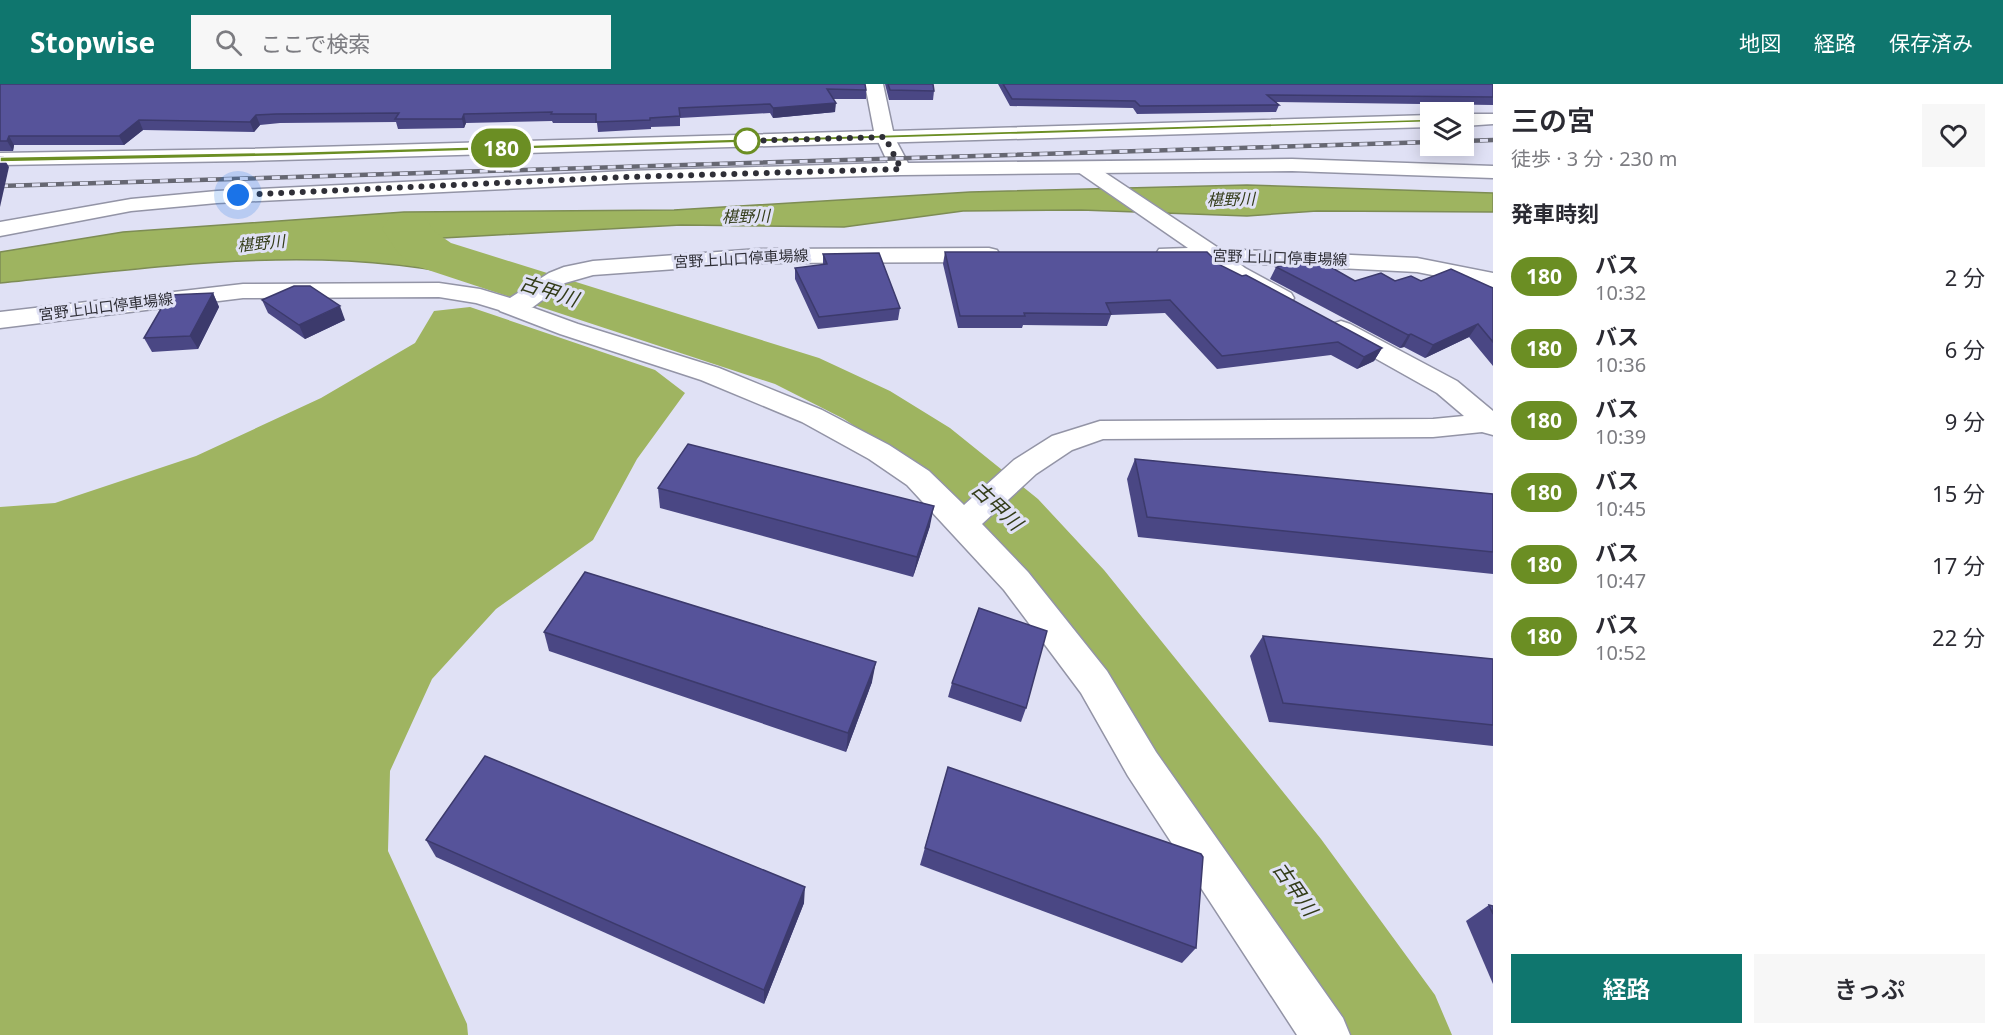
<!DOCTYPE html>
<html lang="ja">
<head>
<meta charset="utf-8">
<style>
  :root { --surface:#fff; --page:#f7f7f7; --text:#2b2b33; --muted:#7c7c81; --accent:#0f766e }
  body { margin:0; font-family:"Noto Sans","Noto Sans JP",sans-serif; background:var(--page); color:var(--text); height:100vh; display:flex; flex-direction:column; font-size:22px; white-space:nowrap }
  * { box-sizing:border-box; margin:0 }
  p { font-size:20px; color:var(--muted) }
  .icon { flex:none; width:33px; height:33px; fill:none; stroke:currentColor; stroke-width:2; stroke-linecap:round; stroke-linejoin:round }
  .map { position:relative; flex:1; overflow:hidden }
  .panel { display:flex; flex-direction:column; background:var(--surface); width:510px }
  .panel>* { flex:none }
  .badge { padding:0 12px; border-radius:20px; font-size:21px; line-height:39px }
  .fabs { position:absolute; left:1420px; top:18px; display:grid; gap:12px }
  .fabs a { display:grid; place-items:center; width:54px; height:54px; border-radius:0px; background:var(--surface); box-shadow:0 3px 15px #0003; font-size:30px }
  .you { position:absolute; width:30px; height:30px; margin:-15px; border:4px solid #fff; border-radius:50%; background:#1a73e8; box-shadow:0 0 0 9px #1a73e833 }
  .map>.badge { position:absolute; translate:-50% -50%; box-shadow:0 0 0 3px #fff }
  h2 { padding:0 18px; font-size:22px; line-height:54px }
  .round { display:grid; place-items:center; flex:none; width:63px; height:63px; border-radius:0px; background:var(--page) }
  .overview { display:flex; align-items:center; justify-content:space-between; height:102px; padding:0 18px }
  h1 { font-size:28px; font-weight:600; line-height:45px }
  .cta { display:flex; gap:12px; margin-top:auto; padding:12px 18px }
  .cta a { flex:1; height:69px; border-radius:0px; background:var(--accent); color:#fff; font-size:24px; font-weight:600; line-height:69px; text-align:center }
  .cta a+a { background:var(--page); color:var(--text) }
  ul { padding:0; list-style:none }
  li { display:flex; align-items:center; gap:18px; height:72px; padding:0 18px }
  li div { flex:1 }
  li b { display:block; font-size:22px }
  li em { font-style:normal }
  li .badge { min-width:66px; font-weight:700; text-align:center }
  header { display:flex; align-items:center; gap:36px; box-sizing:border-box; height:84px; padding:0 30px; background:var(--accent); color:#fff }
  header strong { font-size:28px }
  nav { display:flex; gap:33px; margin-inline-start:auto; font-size:21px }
  .search { width:420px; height:54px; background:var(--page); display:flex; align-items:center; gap:15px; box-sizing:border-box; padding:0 21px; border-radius:0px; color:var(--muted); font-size:22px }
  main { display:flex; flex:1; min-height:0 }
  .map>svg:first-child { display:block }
  .forest { fill:#9fb461 }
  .water { fill:#9eb460; stroke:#7d8c54; stroke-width:1.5 }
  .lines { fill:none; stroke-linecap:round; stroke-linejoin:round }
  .river { fill:#9eb460; fill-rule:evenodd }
  .street-casing { stroke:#9394a6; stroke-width:3 }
  .secondary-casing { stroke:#9394a6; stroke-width:3 }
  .street { fill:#fff; fill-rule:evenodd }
  .secondary { fill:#fff; fill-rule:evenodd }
  .rail-casing { stroke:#666772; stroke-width:4.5 }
  .rail { stroke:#e0e1f5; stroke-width:3; stroke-dasharray:8; stroke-linecap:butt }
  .wall { fill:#4a4784 }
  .shaded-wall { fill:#3c3a6c }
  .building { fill:#56539a; stroke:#3c3a6c; stroke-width:1.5 }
  .line { fill:#6b8e23; stroke:#fff; stroke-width:1.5 }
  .walk { stroke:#2f2f37; stroke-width:6; stroke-dasharray:0 10.8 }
  .stop-dot { fill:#fff; stroke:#6b8e23; stroke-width:3 }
  .labels { text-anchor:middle; stroke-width:6; stroke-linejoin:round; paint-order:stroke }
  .far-street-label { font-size:15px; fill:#2f2f37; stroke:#e0e1f5 }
  .far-water-label { font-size:16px; font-style:italic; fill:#333c19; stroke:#e0e1f5 }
  .water-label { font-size:20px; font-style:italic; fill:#333c19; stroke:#e0e1f5 }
</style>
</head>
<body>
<header>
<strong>Stopwise</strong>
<div class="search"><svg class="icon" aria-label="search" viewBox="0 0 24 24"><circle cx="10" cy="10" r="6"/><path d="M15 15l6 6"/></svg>ここで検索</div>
<nav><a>地図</a><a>経路</a><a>保存済み</a></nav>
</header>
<main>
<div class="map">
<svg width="1493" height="951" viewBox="0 0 1493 951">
  <rect width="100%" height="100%" fill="#e0e1f5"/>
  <path class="forest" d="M 470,223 L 655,286 L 685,309 L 637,375 L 593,456 L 496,525 L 432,595 L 390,687 L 388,767 L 467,940 L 468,951 L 0,951 L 0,423 L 55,419 L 196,372 L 321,314 L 415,259 L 434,227 Z"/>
  <path class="water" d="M 1247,101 L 1493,109 L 1493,128 L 1317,127 L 1247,132 L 1081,126 L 963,127 L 844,143 L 681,141 L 443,154 L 437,166 L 478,180 L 487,197 C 327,157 162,183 0,199 L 0,168 L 123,148 L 404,128 L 674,126 L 970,108 Z"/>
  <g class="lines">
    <path class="river" d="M 407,130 L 425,134 L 435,148 L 451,159 L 819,274 L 890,307 L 950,344 L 1038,415 L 1104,486 L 1321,755 L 1435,911 L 1452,951 L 1330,951 L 1249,823 L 1048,528 L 986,451 L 902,374 L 844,335 L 775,300 L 413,181 L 399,170 L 382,145 L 389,134 Z"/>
    <g class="street-casing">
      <g id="street">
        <path d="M 885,47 L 892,49 L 908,79 L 1292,75 L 1493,82 L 1493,94 L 1292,87 L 901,91 L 628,99 L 217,119 L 131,127 L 0,152 L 0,138 L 131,115 L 217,107 L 628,87 L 888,79 L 876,53 L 878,49 Z"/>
        <path d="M 1216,166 L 1224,168 L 1245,184 L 1291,209 L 1294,214 L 1291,219 C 1289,220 1283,221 1281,221 C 1267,221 1213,185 1205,173 L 1208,168 Z"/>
        <path d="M 509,215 L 578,240 L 719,284 L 822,326 L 889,361 L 929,387 L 964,421 L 1014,376 L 1052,352 L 1100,337 L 1433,335 L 1464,332 L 1437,309 L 1332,250 L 1328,245 L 1332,240 L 1341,237 L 1350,240 L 1457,297 L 1493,327 L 1493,351 L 1482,348 L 1433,353 L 1103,355 L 1072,366 L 1036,390 L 982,440 L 1028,488 L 1107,587 L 1156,668 L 1343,934 L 1350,951 L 1297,951 L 1128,692 L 1081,609 L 1004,506 L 907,401 L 869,375 L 802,338 L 701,296 L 560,250 L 500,227 L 497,222 L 500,217 Z"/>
      </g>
    </g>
    <g class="secondary-casing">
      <g id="secondary">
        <path d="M 865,0 L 883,0 L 893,47 L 1431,31 L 1431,43 L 245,77 L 0,81 L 0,69 L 245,65 L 874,47 Z"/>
        <path d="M 1464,30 L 1493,30 L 1493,40 L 1464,42 Z"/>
        <path d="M 1085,78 L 1092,80 L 1220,165 L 1417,174 L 1493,189 L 1493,203 L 1417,188 L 1159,175 L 1156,170 L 1159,165 L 1188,164 L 1078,88 L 1075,84 L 1078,80 Z"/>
        <path d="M 989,164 L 997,166 L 1000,171 L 997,176 L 989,178 L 759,179 L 593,191 L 565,199 L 533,223 L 509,229 L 476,219 L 439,213 L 243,214 L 0,244 L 0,228 L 243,200 L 439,199 L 480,205 L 510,214 L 549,189 L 564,183 L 593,177 L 759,165 Z"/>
      </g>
    </g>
    <use href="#street" class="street"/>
    <use href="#secondary" class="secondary"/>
    <g class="rail-casing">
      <g id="rail">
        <path d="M 1464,57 L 1493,56"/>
        <path d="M 0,102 L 1431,58"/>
      </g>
    </g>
    <use href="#rail" class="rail"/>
  </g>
  <g class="wall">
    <path d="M 0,0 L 866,6 L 866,15 L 833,15 L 835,28 L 773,34 L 770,29 L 680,34 L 680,42 L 651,43 L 651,45 L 598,48 L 597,39 L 553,39 L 552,37 L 466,39 L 464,44 L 398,45 L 396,38 L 280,39 L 260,41 L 254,48 L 143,46 L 124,61 L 14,61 L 13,67 L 0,67 Z"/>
    <path d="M 885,0 L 933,0 L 934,7 L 933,16 L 889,16 Z"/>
    <path d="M 998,0 L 1493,0 L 1493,21 L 1276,18 L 1279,21 L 1276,28 L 1137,30 L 1133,24 L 1010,22 Z"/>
    <path d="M 945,168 L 1220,181 L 1382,264 L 1374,277 L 1357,285 L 1331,271 L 1217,285 L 1165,229 L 1111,231 L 1107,242 L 1023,241 L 1022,244 L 958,244 L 943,180 Z"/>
    <path d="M 823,170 L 900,224 L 898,236 L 818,245 L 795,195 L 795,184 L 823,181 Z"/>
    <path d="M 1276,183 L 1355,197 L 1421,197 L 1493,204 L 1493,282 L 1469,253 L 1425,274 L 1404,263 L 1400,264 L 1270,195 Z"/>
    <path d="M 213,209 L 219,223 L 198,265 L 152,268 L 144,254 Z"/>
    <path d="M 262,216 L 345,236 L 305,255 L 268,229 Z"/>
    <path d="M 1135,375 L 1493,410 L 1493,490 L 1138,453 L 1127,395 Z"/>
    <path d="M 658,404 L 930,442 L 913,493 L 660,424 Z"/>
    <path d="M 544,548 L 872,598 L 846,668 L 549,567 Z"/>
    <path d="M 1263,552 L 1493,575 L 1493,662 L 1269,638 L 1250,572 Z"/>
    <path d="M 952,599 L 1026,624 L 1021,638 L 948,613 Z"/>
    <path d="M 948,683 L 1196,864 L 1182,879 L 920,781 Z"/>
    <path d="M 426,756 L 804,819 L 764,920 L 436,773 Z"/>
    <path d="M 1489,821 L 1493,822 L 1493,900 L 1466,837 Z"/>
  </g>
  <g class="shaded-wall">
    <path d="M 836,19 L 835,28 L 773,34 L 773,24 Z"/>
    <path d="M 464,30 L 466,39 L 464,44 L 462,35 Z"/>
    <path d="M 256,31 L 260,41 L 254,48 L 250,38 Z"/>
    <path d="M 139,36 L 143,46 L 124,61 L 119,52 Z"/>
    <path d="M 9,52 L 14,61 L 13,67 L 7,57 Z"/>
    <path d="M 3,73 L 9,83 L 0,123 L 0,87 Z"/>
    <path d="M 213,209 L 219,223 L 198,265 L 190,252 Z"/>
    <path d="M 340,222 L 345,236 L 305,255 L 299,241 Z"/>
    <path d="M 1478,240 L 1469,253 L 1425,274 L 1433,261 Z"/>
    <path d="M 1411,250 L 1404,263 L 1400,264 L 1408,251 Z"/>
    <path d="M 1382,264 L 1374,277 L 1357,285 L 1364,273 Z"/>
    <path d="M 934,422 L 930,442 L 913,493 L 917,473 Z"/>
    <path d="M 876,578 L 872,598 L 846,668 L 848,649 Z"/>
    <path d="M 805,803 L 804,819 L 764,920 L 764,906 Z"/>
  </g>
  <g class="building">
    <path d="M 0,0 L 865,0 L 866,6 L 827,5 L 836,19 L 773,24 L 770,20 L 679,24 L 680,32 L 650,34 L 650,36 L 596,38 L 596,30 L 551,30 L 552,28 L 464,30 L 462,35 L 395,35 L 399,29 L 276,30 L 256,31 L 250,38 L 139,36 L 119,52 L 9,52 L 7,57 L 0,57 Z"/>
    <path d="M 888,0 L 933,0 L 934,7 L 890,6 Z"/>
    <path d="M 1003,0 L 1493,0 L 1493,13 L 1267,11 L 1279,21 L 1140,22 L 1135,17 L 1012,15 Z"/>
    <path d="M 0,73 L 3,73 L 0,87 Z"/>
    <path d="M 945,168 L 1207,168 L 1220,181 L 1242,192 L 1246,191 L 1382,264 L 1364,273 L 1338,258 L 1222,272 L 1170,216 L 1106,219 L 1111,230 L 1024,229 L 1025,232 L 960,232 Z"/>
    <path d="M 879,169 L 900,224 L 819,233 L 795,184 L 827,180 L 823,170 Z"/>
    <path d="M 1313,173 L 1355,197 L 1381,189 L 1395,197 L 1411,192 L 1421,197 L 1451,185 L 1493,204 L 1493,258 L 1478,240 L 1433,261 L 1411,250 L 1408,251 L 1276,183 Z"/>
    <path d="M 294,202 L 310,202 L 340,222 L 299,241 L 262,216 Z"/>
    <path d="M 213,209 L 190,252 L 144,254 L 169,211 Z"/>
    <path d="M 688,360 L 934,422 L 917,473 L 658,404 Z"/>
    <path d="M 1135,375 L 1493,410 L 1493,468 L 1147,433 Z"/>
    <path d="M 585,488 L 876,578 L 848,649 L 544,548 Z"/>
    <path d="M 979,524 L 1047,547 L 1026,624 L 952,599 Z"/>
    <path d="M 1263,552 L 1493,575 L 1493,641 L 1283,619 Z"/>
    <path d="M 485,672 L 805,803 L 764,906 L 426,756 Z"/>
    <path d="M 948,683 L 1201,770 L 1203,773 L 1196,864 L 925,764 Z"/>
    <path d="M 1489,821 L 1493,822 L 1493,830 Z"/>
  </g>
  <path class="line" d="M 1431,35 L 1433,38 L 292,72 L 0,78 L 0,73 L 292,68 Z"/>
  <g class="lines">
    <path class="walk" d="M 238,111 L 628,93 L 901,85 L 885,53 L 742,57 L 747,57"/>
  </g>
  <circle class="stop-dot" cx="747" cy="57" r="12"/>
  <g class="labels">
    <g class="far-street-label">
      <text transform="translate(1280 174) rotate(2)" y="5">宮野上山口停車場線</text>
      <text transform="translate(741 175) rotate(-3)" y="5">宮野上山口停車場線</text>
      <text transform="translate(106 223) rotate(-7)" y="5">宮野上山口停車場線</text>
    </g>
    <g class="far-water-label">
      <text transform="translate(1231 115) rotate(-1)" y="6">椹野川</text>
      <text transform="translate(746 132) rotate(-1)" y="6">椹野川</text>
      <text transform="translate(261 159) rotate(-6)" y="6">椹野川</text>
    </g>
    <g class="water-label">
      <text transform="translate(549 207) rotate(18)" y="7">古甲川</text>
      <text transform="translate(997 422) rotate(43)" y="7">古甲川</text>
      <text transform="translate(1295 805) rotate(55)" y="7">古甲川</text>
    </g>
  </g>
</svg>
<div class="fabs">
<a><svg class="icon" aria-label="layers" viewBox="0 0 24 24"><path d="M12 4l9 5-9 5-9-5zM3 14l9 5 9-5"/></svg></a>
</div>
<div class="you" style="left:238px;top:111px"></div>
<b class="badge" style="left:501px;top:64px;background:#6b8e23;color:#fff">180</b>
</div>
<section class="panel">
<div class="overview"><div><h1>三の宮</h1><p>徒歩 · 3 分 · 230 m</p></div><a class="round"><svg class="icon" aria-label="heart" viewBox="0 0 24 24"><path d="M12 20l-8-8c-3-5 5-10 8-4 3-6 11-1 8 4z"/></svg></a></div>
<h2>発車時刻</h2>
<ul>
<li><span class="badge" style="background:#6b8e23;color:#fff">180</span><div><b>バス</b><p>10:32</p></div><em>2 分</em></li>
<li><span class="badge" style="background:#6b8e23;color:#fff">180</span><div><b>バス</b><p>10:36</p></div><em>6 分</em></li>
<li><span class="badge" style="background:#6b8e23;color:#fff">180</span><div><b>バス</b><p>10:39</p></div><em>9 分</em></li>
<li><span class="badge" style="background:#6b8e23;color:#fff">180</span><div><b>バス</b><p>10:45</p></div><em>15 分</em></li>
<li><span class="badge" style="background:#6b8e23;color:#fff">180</span><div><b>バス</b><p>10:47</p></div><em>17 分</em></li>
<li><span class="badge" style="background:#6b8e23;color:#fff">180</span><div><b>バス</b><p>10:52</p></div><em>22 分</em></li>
</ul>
<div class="cta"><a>経路</a><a>きっぷ</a></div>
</section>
</main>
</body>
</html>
